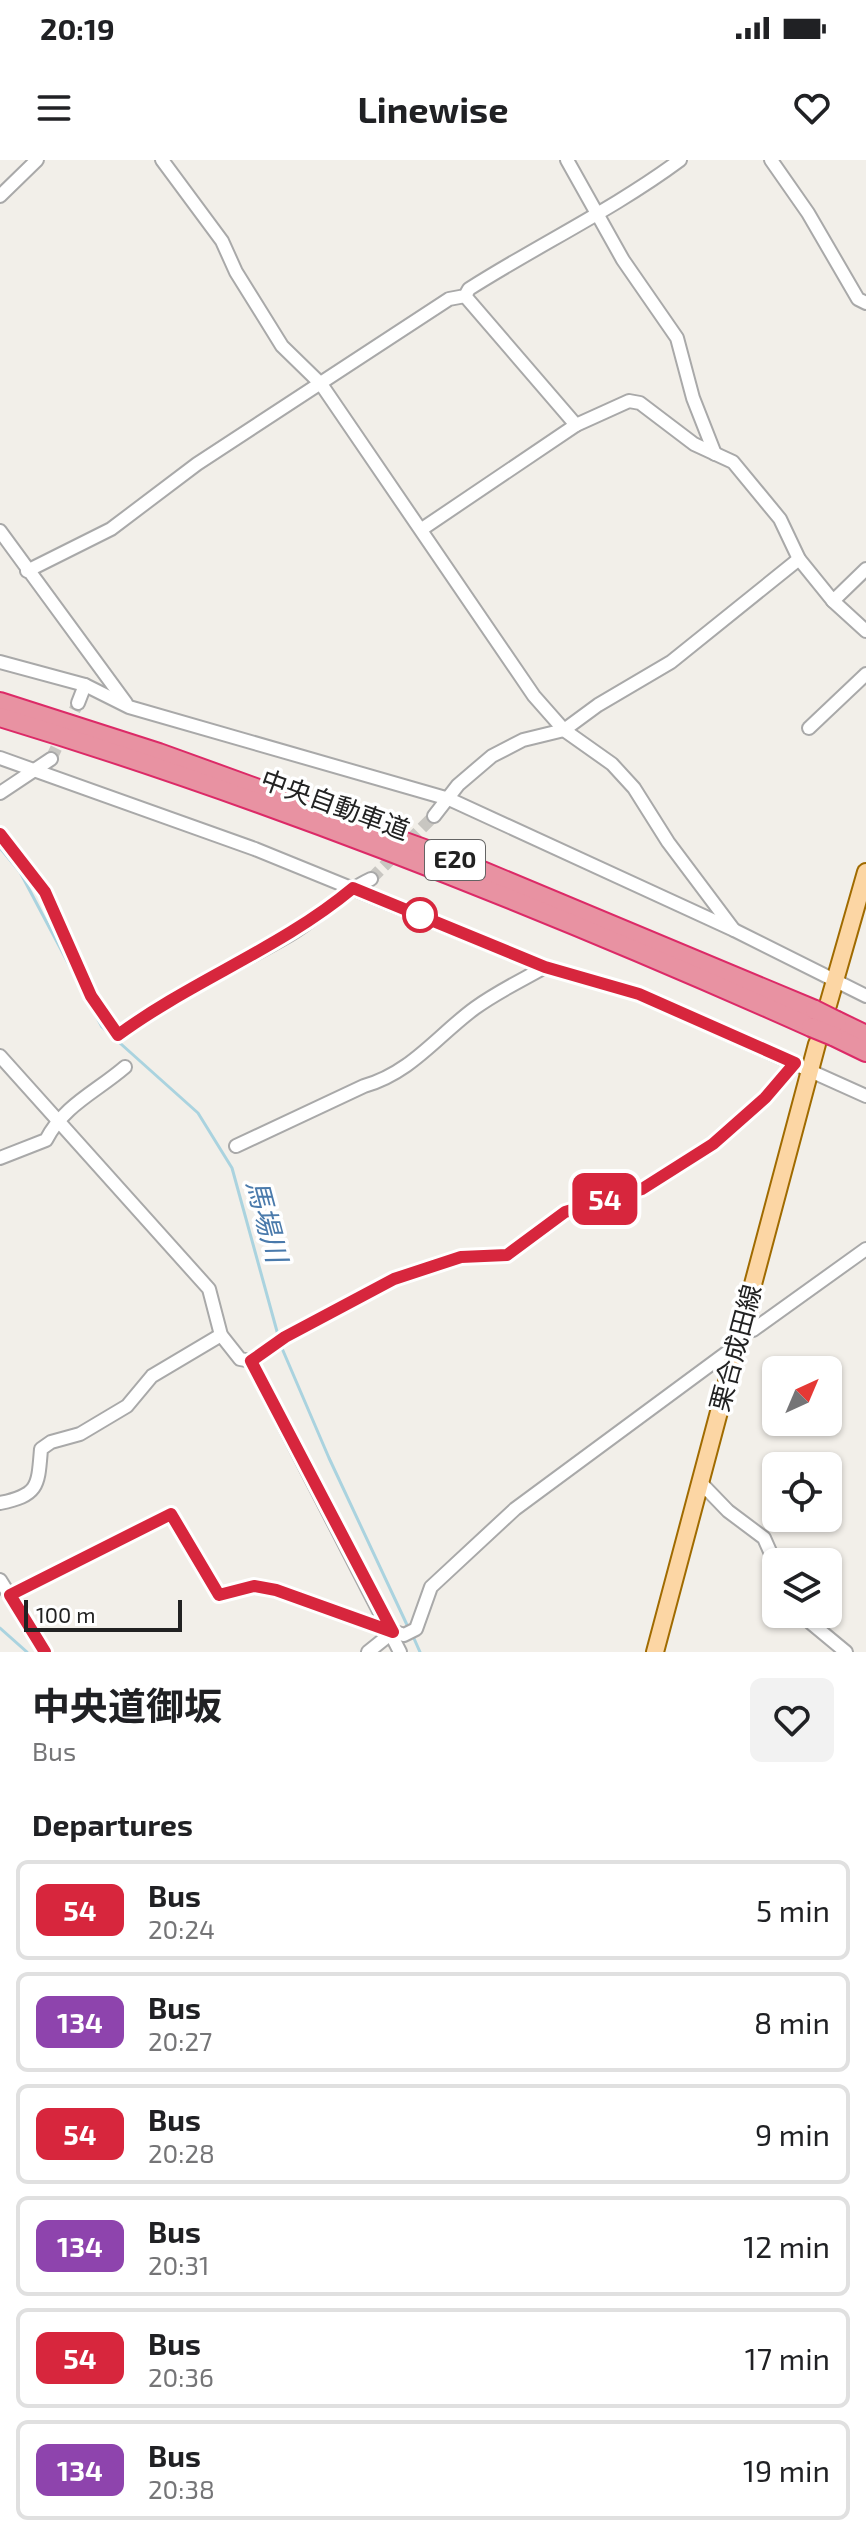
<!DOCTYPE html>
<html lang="en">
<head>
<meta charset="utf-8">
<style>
  :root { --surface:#fff; --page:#f2f2f2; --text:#202124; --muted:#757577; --line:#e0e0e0 }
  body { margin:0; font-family:"Exo 2","Noto Sans JP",sans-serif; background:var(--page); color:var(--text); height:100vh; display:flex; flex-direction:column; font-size:30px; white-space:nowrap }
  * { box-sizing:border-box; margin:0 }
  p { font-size:26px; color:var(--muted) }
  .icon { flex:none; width:44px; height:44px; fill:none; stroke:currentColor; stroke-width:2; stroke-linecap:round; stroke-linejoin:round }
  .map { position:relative; height:1492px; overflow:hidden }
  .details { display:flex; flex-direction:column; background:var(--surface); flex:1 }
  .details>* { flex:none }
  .badge { padding:0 16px; border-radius:12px; font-size:28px; line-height:52px }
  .needle { width:52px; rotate:44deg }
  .tools { position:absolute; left:762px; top:1196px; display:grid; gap:16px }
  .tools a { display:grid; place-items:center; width:80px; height:80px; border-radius:12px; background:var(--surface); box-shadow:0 2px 6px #0004; font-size:40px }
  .scale { position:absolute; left:24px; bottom:20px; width:158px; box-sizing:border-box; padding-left:8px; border:4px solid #222; border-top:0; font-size:22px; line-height:28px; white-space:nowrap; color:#222; -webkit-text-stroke:6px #fff; paint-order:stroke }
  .map>.badge { position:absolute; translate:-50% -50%; box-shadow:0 0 0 4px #fff }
  h2 { padding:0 32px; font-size:30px; line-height:72px }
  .round { display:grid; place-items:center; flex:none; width:84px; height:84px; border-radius:12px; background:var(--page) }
  .head { display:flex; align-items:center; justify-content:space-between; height:136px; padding:0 32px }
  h1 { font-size:38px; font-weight:700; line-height:60px }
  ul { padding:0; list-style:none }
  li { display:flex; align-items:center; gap:24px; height:100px; margin:0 16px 12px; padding:0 16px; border:4px solid var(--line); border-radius:12px }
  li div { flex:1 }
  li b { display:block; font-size:30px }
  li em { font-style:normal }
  li .badge { min-width:88px; font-weight:700; text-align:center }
  .status { display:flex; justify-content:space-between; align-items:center; height:56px; padding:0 40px; background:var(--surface); direction:ltr }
  .status svg { height:22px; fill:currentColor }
  header { display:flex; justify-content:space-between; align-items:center; height:104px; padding:0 32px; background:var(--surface); font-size:36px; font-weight:700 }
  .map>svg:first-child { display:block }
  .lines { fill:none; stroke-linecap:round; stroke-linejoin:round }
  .stream { stroke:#aad3df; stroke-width:3 }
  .minor-tunnel { stroke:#c8c6c1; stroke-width:12; stroke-dasharray:12 6; stroke-linecap:butt }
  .minor-casing { stroke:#a9a9a9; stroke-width:16 }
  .major-casing { stroke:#a06b00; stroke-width:20 }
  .highway-casing { stroke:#dc2a67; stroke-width:22 }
  .minor { stroke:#fff; stroke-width:12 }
  .major { stroke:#fcd6a4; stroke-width:16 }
  .highway { stroke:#e892a2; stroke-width:18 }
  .highway-bridge-casing { stroke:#dc2a67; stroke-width:22; stroke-linecap:butt }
  .highway-bridge { stroke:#e892a2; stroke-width:18 }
  .line-casing { stroke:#fff; stroke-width:18 }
  .line { stroke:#d7263d; stroke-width:12 }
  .stop-dot { fill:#fff; stroke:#d7263d; stroke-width:4 }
  .labels { text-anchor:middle; stroke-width:7; stroke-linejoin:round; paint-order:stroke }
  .shield { fill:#fff; stroke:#646464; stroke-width:2 }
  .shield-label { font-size:24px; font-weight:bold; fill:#222 }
  .street-label { font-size:26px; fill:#222; stroke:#fff }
  .water-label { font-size:28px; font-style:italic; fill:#4a7aab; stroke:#fff }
</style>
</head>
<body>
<div class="status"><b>20:19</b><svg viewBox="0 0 49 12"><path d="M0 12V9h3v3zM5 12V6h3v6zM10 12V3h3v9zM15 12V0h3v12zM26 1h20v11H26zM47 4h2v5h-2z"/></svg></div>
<header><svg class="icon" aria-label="menu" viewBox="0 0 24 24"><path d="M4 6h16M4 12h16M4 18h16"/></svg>Linewise<svg class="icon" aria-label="heart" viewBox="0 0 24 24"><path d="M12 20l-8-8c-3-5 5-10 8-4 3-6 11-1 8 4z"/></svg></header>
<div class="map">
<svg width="866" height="1492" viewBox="0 0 866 1492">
  <rect width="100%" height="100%" fill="#f2efe9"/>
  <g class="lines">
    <g class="stream">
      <path d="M 0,688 L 20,712 L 102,867 L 198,953 L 232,1008 L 278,1175"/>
      <path d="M 281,1186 L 329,1298 L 408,1467"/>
      <path d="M 0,1468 L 27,1492"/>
      <path d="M 412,1474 L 420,1492"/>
    </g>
    <g class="minor-tunnel">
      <path d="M 51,599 L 78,543"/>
      <path d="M 371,719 L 434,656"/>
    </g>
    <g class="minor-casing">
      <g id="minor">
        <path d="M 162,0 L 222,81 L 236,112 L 282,186 L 321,224 L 534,536 L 564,570 L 612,604 L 634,628 L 668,682 L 734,770"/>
        <path d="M 567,0 L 623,100 L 677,178 L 693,238 L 715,294"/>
        <path d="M 771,0 L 808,53 L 858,139 L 866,143"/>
        <path d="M 0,36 L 37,0"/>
        <path d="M 465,136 L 576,265 L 629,241 L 640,243 L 694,284 L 733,302 L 780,359 L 799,399 L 833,441 L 866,409"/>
        <path d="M 422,369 L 576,265"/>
        <path d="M 0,371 L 126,543"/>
        <path d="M 27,411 L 111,369 L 197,304 L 449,139 L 465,136 L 469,129 C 538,85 614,49 680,0"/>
        <path d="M 833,441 L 866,471"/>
        <path d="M 0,502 L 85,525 L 129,547 L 449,639 L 734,770 L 866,836"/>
        <path d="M 78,543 L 85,525"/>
        <path d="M 809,568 L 866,514"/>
        <path d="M 0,598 L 255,689 L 545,807 L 639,834 L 866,936"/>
        <path d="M 0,633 L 51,599"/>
        <path d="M 434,656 L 458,625 L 492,596 L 523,580 L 564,570 L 598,545 L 671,502 L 799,399"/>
        <path d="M 0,674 L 45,732 L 91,836 L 118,875 C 172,836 232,808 289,775 C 318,758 341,733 371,719"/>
        <path d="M 0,896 L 209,1129 L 221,1175 L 240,1199 L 251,1201 L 285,1177 L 394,1119 L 461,1097 L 507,1095 L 565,1052 L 642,1029 L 713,984 L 765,938 L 795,903"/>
        <path d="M 236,986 L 364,926 C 411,913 438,875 475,848 C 497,832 522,820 545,807"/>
        <path d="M 0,998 L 46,980 C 64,945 96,932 125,907"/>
        <path d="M 740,1173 L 753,1170 L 866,1089"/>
        <path d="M 251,1201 L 400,1492"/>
        <path d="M 700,1322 L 728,1351 L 764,1378 L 776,1405"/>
        <path d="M 0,1343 C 39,1335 38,1326 41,1289 L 51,1282 L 80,1274 L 127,1246 L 152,1216 L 221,1175"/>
        <path d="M 0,1420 L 45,1492"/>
        <path d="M 10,1435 L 171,1354 L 219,1435 L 254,1426 L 276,1430 L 404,1475 L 416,1469 L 431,1427 L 515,1349 L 737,1185"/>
        <path d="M 806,1454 L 811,1463 L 846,1492"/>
        <path d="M 368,1492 L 393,1472"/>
      </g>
    </g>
    <g class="major-casing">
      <g id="major">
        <path d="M 828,845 L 866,712"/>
        <path d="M 655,1492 L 817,884"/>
      </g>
    </g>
    <g class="highway-casing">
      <g id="highway">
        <path d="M 0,542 L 159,593 L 463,703 L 815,850"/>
        <path d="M 0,557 C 277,641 547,749 811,867"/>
        <path d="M 837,861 L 866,875"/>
        <path d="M 833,876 L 866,892"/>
      </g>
    </g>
    <use href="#minor" class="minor"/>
    <use href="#major" class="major"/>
    <use href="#highway" class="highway"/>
    <g class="highway-bridge-casing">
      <g id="highway-bridge">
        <path d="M 815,850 L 837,861"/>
        <path d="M 811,867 L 833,876"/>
      </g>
    </g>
    <use href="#highway-bridge" class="highway-bridge"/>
  </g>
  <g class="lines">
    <g class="line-casing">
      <path id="line" d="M 0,674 L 45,732 L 91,836 L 118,875 C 193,820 281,788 353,728 L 545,807 L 639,834 L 795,903 L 765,938 L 713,984 L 642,1029 L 565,1052 L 507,1095 L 461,1097 L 394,1119 L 285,1177 L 251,1201 L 393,1472 L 276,1430 L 254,1426 L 219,1435 L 171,1354 L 10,1435 L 45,1492"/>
    </g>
    <use href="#line" class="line"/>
  </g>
  <circle class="stop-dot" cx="420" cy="755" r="16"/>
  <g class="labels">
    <rect class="shield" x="425" y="680" width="60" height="40" rx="6"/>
    <g class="shield-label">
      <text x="455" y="708">E20</text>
    </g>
    <g class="street-label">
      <text transform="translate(335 645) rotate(20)" y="9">中央自動車道</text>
      <text transform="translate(736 1188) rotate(-75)" y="9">栗合成田線</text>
    </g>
    <g class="water-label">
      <text transform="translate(267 1061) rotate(75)" y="10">馬場川</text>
    </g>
  </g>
</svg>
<div class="tools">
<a><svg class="needle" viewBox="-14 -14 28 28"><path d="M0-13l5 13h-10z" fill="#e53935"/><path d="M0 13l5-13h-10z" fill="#757577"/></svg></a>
<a><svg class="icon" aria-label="locate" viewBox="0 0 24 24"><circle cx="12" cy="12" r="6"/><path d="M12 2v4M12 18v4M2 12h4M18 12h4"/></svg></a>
<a><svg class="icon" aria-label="layers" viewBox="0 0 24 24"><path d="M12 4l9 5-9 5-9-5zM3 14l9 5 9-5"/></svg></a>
</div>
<div class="scale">100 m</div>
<b class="badge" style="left:605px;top:1039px;background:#d7263d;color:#fff">54</b>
</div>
<section class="details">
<div class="head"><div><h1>中央道御坂</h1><p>Bus</p></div><a class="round"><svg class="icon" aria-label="heart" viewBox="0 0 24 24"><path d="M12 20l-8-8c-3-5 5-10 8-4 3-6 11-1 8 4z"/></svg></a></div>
<h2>Departures</h2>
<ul>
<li><span class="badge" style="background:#d7263d;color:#fff">54</span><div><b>Bus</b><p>20:24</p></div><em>5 min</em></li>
<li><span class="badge" style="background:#8e44ad;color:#fff">134</span><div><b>Bus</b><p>20:27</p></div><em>8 min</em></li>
<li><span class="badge" style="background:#d7263d;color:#fff">54</span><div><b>Bus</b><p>20:28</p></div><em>9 min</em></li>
<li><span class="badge" style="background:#8e44ad;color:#fff">134</span><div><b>Bus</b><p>20:31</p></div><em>12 min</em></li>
<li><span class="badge" style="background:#d7263d;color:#fff">54</span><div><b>Bus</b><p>20:36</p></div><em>17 min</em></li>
<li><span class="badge" style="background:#8e44ad;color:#fff">134</span><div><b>Bus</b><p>20:38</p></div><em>19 min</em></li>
</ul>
</section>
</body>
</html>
